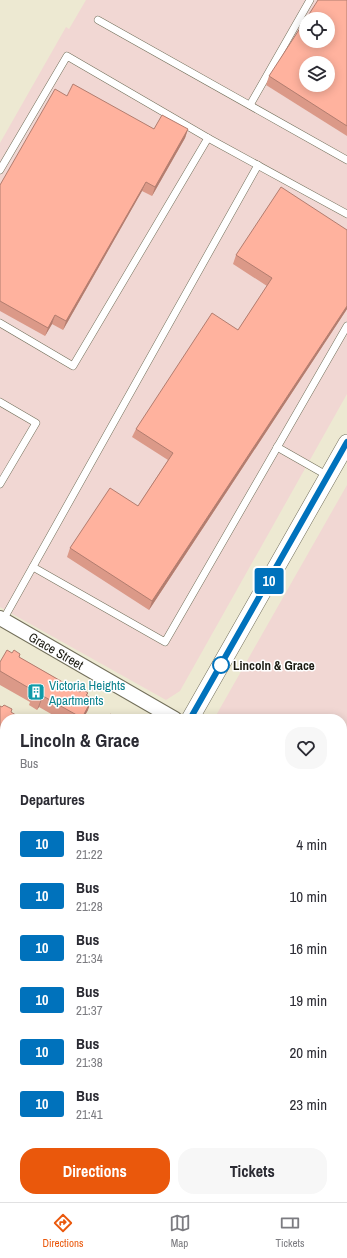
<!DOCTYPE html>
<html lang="en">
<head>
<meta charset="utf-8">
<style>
  :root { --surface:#fff; --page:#f7f7f7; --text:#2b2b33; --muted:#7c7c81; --line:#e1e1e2; --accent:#ea580c }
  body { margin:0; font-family:"Archivo Narrow",sans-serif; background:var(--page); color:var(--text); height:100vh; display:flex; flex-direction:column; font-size:15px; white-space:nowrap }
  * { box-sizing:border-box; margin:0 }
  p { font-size:13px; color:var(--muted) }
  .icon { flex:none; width:22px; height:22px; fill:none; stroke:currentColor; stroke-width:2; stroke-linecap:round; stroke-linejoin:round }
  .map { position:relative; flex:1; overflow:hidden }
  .side { position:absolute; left:0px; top:714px; width:347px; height:488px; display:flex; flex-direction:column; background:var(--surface); border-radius:16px 16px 0 0; box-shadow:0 2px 10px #0003 }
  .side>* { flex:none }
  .badge { padding:0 8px; border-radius:3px; font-size:14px; line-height:26px }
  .tools { position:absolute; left:299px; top:12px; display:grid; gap:8px }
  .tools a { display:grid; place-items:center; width:36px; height:36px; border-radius:50%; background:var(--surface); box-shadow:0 2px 10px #0003; font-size:20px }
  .map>.badge { position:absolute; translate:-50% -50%; box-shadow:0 0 0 2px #fff }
  h2 { padding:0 20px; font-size:15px; line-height:36px }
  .round { display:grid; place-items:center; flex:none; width:42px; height:42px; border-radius:16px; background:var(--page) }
  .head { display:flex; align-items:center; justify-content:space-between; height:68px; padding:0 20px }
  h1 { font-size:19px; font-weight:800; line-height:30px }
  .button { display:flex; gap:8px; margin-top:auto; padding:8px 20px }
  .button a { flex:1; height:46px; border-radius:16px; background:var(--accent); color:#fff; font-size:16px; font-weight:800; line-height:46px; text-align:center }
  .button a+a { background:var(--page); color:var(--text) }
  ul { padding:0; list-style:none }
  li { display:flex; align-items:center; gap:12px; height:52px; padding:0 20px }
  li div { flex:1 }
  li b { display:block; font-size:15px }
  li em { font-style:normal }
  li .badge { min-width:44px; font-weight:700; text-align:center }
  .tabs { display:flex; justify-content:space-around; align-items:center; height:56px; border-top:1px solid var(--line); background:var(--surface); font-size:11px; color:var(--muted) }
  .tabs a { display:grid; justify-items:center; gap:2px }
  .tabs .on { color:var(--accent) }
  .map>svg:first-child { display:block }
  .industrial { fill:#f1d7d3; fill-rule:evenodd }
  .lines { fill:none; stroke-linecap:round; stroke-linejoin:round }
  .service-casing { stroke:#726f5a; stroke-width:8 }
  .minor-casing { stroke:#726f5a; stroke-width:16 }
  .tertiary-casing { stroke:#726f5a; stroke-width:18 }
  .service { stroke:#fff; stroke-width:7 }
  .minor { stroke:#fff; stroke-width:14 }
  .tertiary { stroke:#fff; stroke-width:17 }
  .wall { fill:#db9988 }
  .shaded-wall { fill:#b27d6f }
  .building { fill:#ffb29e; stroke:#b27d6f; fill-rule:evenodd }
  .line-casing { stroke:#fff; stroke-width:9 }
  .line { stroke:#0072bc; stroke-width:6 }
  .stop-dot { fill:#fff; stroke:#0072bc; stroke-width:2 }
  .labels { text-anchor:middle; stroke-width:3; stroke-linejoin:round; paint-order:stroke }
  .street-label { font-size:13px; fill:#1b1a11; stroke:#fff }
  .stop-label { font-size:13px; font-weight:bold; fill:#1b1a11; stroke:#fff; text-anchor:start }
  .culture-label { font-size:13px; fill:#0d838f; stroke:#fff; text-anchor:start }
</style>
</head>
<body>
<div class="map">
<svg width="347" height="1202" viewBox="0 0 347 1202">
  <rect width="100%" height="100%" fill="#ede9d2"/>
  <g class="industrial">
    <path d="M 86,0 L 347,0 L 347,394 L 180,691 L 166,700 L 0,607 L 0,143 L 66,27 L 69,29 ZM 306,19 L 328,19 L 328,41 L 306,41 ZM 306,63 L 328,63 L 328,85 L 306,85 Z"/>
    <path d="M 347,485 L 347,801 L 342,798 L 342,719 L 214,719 Z"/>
  </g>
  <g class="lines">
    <g class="service-casing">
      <g id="service">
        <path d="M 98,20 L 347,160"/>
        <path d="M 250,105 L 310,0"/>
        <path d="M 0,170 L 67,56 L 208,138 L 347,214"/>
        <path d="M 0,323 L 73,366 L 208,138"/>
        <path d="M 0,402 L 36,423 L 0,484"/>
        <path d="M 277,447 L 328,476"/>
        <path d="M 33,567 L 165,642 L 347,326"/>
        <path d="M 3,620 L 258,165"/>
        <path d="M 0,775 L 5,778"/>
        <path d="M 0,998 L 5,1001"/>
      </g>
    </g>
    <g class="minor-casing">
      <g id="minor">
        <path id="s1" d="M 0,618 L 175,719"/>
        <path d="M 342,812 L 347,815"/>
        <path d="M 342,907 L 347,898"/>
        <path d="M 0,1115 L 5,1118"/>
        <path d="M 145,1197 L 154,1202"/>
        <path d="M 169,1202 L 172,1197"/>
      </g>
    </g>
    <g class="tertiary-casing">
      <g id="tertiary">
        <path d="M 190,719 L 347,443"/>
        <path d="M 0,1047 L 5,1038"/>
      </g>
    </g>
    <use href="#service" class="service"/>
    <use href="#minor" class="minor"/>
    <use href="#tertiary" class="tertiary"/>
  </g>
  <g class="wall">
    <path d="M 347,0 L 347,136 L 266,85 L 269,76 Z"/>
    <path d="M 67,96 L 154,129 L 188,129 L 185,138 L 152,196 L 142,191 L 63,330 L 52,324 L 45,336 L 0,311 L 0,185 Z"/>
    <path d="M 347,230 L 347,309 L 149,610 L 67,557 L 70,548 L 138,506 L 168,460 L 132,437 L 136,429 L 238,330 L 267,286 L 233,264 L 236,255 Z"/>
    <path d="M 19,657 L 80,692 L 88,693 L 87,696 L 88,710 L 83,719 L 60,719 L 39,707 L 37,710 L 29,705 L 30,702 L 0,685 L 0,662 Z"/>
    <path d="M 0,706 L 11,713 L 5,719 L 5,748 L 0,745 Z"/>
    <path d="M 0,794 L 5,797 L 5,835 L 3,834 L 2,837 L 0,836 Z"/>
    <path d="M 0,928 L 5,931 L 5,954 L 0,962 Z"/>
    <path d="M 342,973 L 347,976 L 347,1005 L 342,1002 Z"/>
    <path d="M 342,1008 L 347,1011 L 347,1039 L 342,1036 Z"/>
    <path d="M 342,1043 L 347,1046 L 347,1069 L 342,1066 Z"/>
    <path d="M 0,1133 L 5,1136 L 5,1166 L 0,1163 Z"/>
    <path d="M 0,1170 L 4,1173 L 1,1179 L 5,1197 L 28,1197 L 25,1202 L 18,1202 L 10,1197 L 8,1202 L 0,1202 Z"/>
    <path d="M 347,1192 L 347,1198 L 344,1197 Z"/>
    <path d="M 205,1197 L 247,1202 L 208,1202 L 204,1199 Z"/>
    <path d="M 309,1197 L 337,1197 L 335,1202 L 318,1202 Z"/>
  </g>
  <g class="shaded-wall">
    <path d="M 188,129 L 185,138 L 152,196 L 155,187 Z"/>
    <path d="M 146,182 L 142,191 L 63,330 L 66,321 Z"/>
    <path d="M 347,306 L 347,309 L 149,610 L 152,601 Z"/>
    <path d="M 55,315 L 52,324 L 45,336 L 48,328 Z"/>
    <path d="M 43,696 L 39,707 L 37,710 L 41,699 Z"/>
    <path d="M 92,699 L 88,710 L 83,719 L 81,719 Z"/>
    <path d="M 5,950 L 5,954 L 0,962 L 2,954 Z"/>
  </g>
  <g class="building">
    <path d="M 318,0 L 347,0 L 347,126 L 269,76 L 306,19 L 306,41 L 328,41 L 328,19 L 306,19 ZM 306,63 L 328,63 L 328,85 L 306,85 Z"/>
    <path d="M 73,84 L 154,129 L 162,115 L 188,129 L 155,187 L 146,182 L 66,321 L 55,315 L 48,328 L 0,301 L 0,185 L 55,89 L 67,96 Z"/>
    <path d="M 281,187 L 347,230 L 347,306 L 152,601 L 70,548 L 110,488 L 138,506 L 173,453 L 136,429 L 212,313 L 238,330 L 272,278 L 236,255 Z"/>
    <path d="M 7,650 L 12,653 L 14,650 L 20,654 L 19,657 L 80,692 L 82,689 L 88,693 L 86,695 L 92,699 L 82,718 L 43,696 L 41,699 L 33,694 L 34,691 L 0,671 L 0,662 Z"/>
    <path d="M 4,705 L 12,709 L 11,712 L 22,719 L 5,719 L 5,735 L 0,732 L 0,706 L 2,707 Z"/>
    <path d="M 110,714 L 118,719 L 107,719 Z"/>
    <path d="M 0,794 L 5,797 L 5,826 L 0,823 Z"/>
    <path d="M 0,928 L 5,931 L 5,950 L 2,954 L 0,953 Z"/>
    <path d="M 342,973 L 347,976 L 347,1002 L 342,999 Z"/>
    <path d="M 342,1008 L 347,1011 L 347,1035 L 342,1033 Z"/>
    <path d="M 342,1043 L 347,1046 L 347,1066 L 342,1063 Z"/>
    <path d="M 0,1133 L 5,1136 L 5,1163 L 0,1160 Z"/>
    <path d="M 0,1170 L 4,1173 L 1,1179 L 5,1182 L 5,1197 L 10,1197 L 7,1202 L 5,1202 L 0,1199 Z"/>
    <path d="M 20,1197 L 27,1197 L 25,1200 Z"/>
    <path d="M 103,1197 L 120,1197 L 130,1202 L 101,1202 Z"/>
    <path d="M 205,1197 L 244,1197 L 248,1199 L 247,1202 L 220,1202 L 216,1200 L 215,1202 L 214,1202 Z"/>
    <path d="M 320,1197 L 337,1197 L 334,1202 L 328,1202 Z"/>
    <path d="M 294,1198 L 300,1202 L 292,1202 Z"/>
  </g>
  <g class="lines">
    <g class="line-casing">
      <path id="line" d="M 190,719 L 347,442"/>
    </g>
    <use href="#line" class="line"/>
  </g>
  <defs>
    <g id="building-square" transform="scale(0.9)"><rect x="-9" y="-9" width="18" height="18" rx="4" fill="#0f9aa8" stroke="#fff"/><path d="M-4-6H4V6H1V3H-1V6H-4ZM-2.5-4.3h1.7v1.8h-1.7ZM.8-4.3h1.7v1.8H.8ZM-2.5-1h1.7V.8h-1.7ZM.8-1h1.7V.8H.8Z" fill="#fff"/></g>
  </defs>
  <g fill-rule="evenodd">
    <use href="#building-square" x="36" y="692"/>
  </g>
  <circle class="stop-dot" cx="221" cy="665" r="8"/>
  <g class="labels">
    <g class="street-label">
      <text dy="5" stroke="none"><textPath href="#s1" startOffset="65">Grace Street</textPath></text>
    </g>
    <g class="stop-label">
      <text x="233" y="670">Lincoln &amp; Grace</text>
    </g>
    <g class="culture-label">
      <text x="49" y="690">Victoria Heights<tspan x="49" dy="15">Apartments</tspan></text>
    </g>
  </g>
</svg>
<div class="tools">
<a><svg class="icon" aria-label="locate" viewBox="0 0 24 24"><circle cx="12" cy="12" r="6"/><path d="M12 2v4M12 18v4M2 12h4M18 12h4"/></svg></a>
<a><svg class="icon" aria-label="layers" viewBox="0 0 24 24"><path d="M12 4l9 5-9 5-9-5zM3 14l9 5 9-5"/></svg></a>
</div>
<b class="badge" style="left:269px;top:581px;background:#0072bc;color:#fff">10</b>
<section class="side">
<div class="head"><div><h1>Lincoln &amp; Grace</h1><p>Bus</p></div><a class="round"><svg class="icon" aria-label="heart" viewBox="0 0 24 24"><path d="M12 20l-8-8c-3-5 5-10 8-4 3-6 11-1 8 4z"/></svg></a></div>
<h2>Departures</h2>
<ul>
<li><span class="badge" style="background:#0072bc;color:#fff">10</span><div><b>Bus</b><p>21:22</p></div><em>4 min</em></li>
<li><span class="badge" style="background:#0072bc;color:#fff">10</span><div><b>Bus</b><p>21:28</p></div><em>10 min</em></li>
<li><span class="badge" style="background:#0072bc;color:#fff">10</span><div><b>Bus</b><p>21:34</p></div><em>16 min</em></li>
<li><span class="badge" style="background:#0072bc;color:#fff">10</span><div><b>Bus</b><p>21:37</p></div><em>19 min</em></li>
<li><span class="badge" style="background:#0072bc;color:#fff">10</span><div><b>Bus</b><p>21:38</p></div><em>20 min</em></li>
<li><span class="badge" style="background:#0072bc;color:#fff">10</span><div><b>Bus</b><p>21:41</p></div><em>23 min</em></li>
</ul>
<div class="button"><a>Directions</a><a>Tickets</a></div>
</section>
</div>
<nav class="tabs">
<a class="on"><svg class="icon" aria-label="directions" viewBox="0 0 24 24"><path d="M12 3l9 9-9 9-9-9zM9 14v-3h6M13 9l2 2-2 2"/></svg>Directions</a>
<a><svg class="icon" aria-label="map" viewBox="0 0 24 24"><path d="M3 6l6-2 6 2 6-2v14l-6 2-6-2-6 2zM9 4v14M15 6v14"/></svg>Map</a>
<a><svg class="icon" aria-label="tickets" viewBox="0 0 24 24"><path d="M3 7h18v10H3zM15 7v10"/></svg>Tickets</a>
</nav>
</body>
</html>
